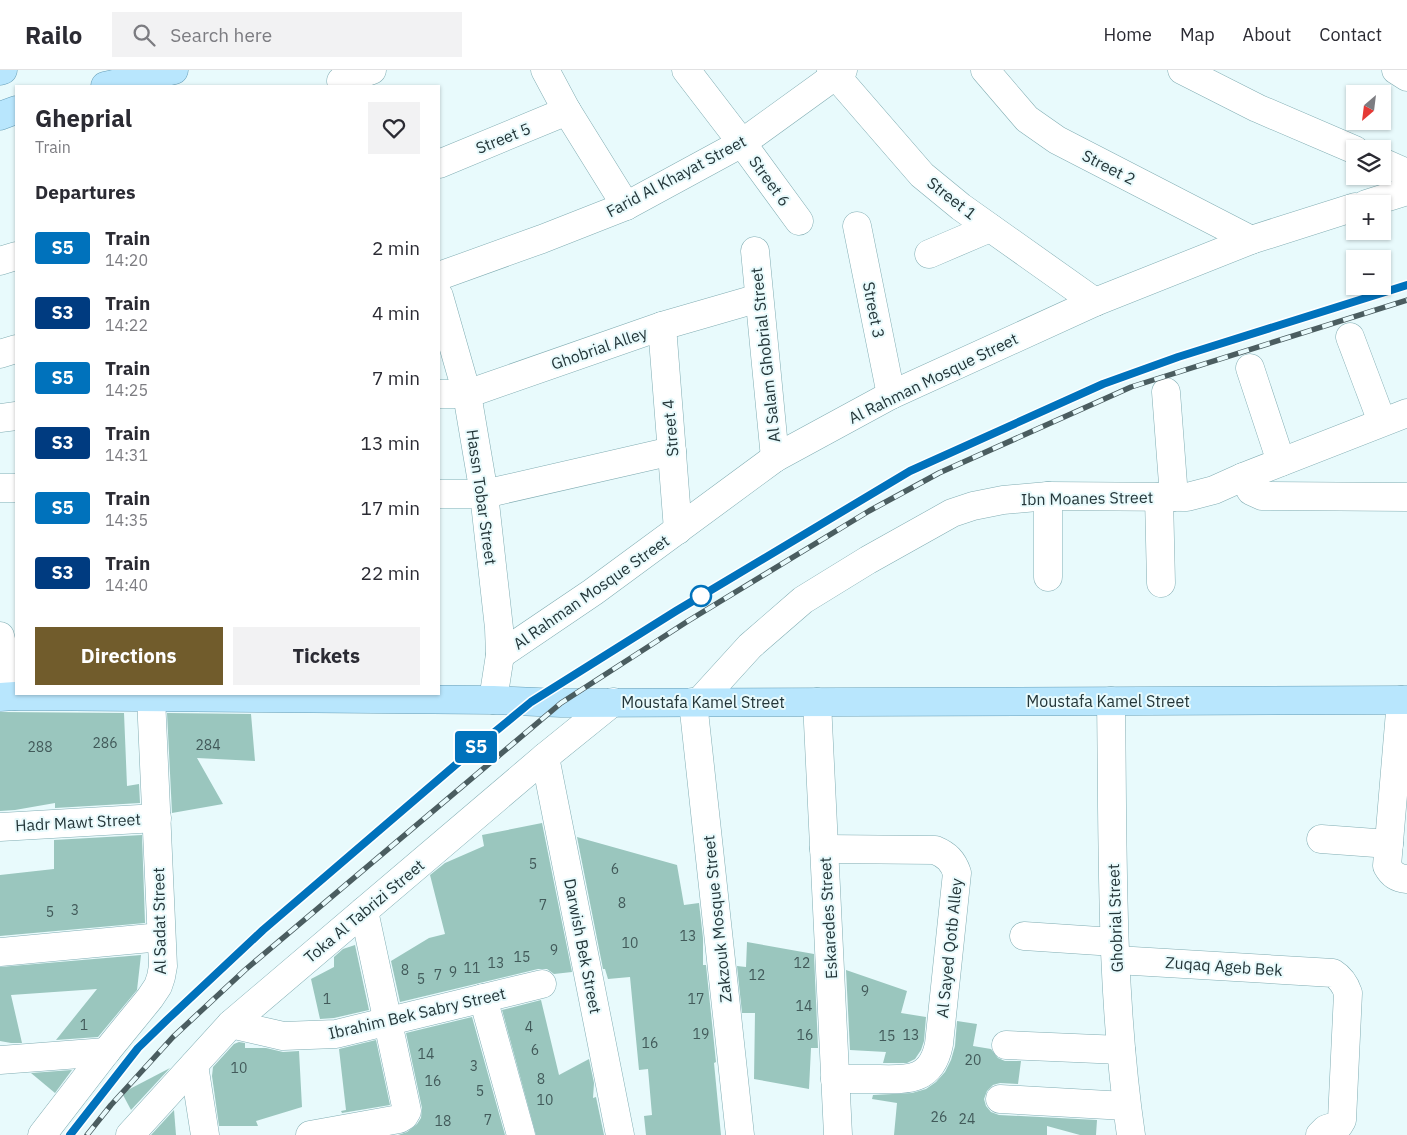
<!DOCTYPE html>
<html lang="en">
<head>
<meta charset="utf-8">
<style>
  :root { --surface:#fff; --page:#f2f2f3; --text:#2b2b33; --muted:#7c7c81; --line:#e1e1e2; --accent:#715c2c }
  body { margin:0; font-family:"IBM Plex Sans",sans-serif; background:var(--page); color:var(--text); height:100vh; display:flex; flex-direction:column; font-size:19px; white-space:nowrap }
  * { box-sizing:border-box; margin:0 }
  p { font-size:16px; color:var(--muted) }
  .icon { flex:none; width:28px; height:28px; fill:none; stroke:currentColor; stroke-width:2; stroke-linecap:round; stroke-linejoin:round }
  .map { position:relative; flex:1; overflow:hidden }
  .details { position:absolute; left:15px; top:15px; width:425px; height:610px; display:flex; flex-direction:column; background:var(--surface); border-radius:0px; box-shadow:0 1px 4px #0004 }
  .details>* { flex:none }
  .badge { padding:0 10px; border-radius:4px; font-size:18px; line-height:32px }
  .needle { width:32px; rotate:208deg }
  .buttons { position:absolute; left:1346px; top:15px; display:grid; gap:10px }
  .buttons a { display:grid; place-items:center; width:45px; height:45px; border-radius:0px; background:var(--surface); box-shadow:0 1px 4px #0004; font-size:25px }
  .map>.badge { position:absolute; translate:-50% -50%; box-shadow:0 0 0 2px #fff }
  h2 { padding:0 20px; font-size:19px; line-height:45px }
  .round { display:grid; place-items:center; flex:none; width:52px; height:52px; border-radius:0px; background:var(--page) }
  .overview { display:flex; align-items:center; justify-content:space-between; height:85px; padding:0 20px }
  h1 { font-size:24px; font-weight:700; line-height:38px }
  .cta { display:flex; gap:10px; margin-top:auto; padding:10px 20px }
  .cta a { flex:1; height:58px; border-radius:0px; background:var(--accent); color:#fff; font-size:20px; font-weight:700; line-height:58px; text-align:center }
  .cta a+a { background:var(--page); color:var(--text) }
  ul { padding:0; list-style:none }
  li { display:flex; align-items:center; gap:15px; height:65px; padding:0 20px }
  li div { flex:1 }
  li b { display:block; font-size:19px }
  li em { font-style:normal }
  li .badge { min-width:55px; font-weight:700; text-align:center }
  header { display:flex; align-items:center; gap:30px; box-sizing:border-box; height:70px; padding:0 25px; background:var(--surface); border-bottom:1px solid var(--line) }
  header strong { font-size:24px }
  nav { display:flex; gap:28px; margin-inline-start:auto; font-size:18px }
  .search { width:350px; height:45px; background:var(--page); display:flex; align-items:center; gap:12px; box-sizing:border-box; padding:0 18px; border-radius:0px; color:var(--muted); font-size:19px }
  .map>svg:first-child { display:block }
  .building { fill:#9ac6be }
  .lines { fill:none; stroke-linecap:round; stroke-linejoin:round }
  .minor-casing { stroke:#81adb3; stroke-width:29 }
  .major-casing { stroke:#669eb7; stroke-width:29 }
  .minor { stroke:#fff; stroke-width:28 }
  .major { stroke:#b8e6fd; stroke-width:28 }
  .rail-casing { stroke:#4b5d60; stroke-width:5.5 }
  .rail { stroke:#e8fafc; stroke-width:4; stroke-dasharray:11; stroke-linecap:butt }
  .line-casing { stroke:#fff; stroke-width:11 }
  .line { stroke:#0072bc; stroke-width:8 }
  .stop-dot { fill:#fff; stroke:#0072bc; stroke-width:2.5 }
  .labels { text-anchor:middle; stroke-width:4; stroke-linejoin:round; paint-order:stroke }
  .number-label { font-size:14px; fill:#425a5a }
  .street-label { font-size:16px; fill:#243639; stroke:#e8fafc }
</style>
</head>
<body>
<header>
<strong>Railo</strong>
<div class="search"><svg class="icon" aria-label="search" viewBox="0 0 24 24"><circle cx="10" cy="10" r="6"/><path d="M15 15l6 6"/></svg>Search here</div>
<nav><a>Home</a><a>Map</a><a>About</a><a>Contact</a></nav>
</header>
<div class="map">
<svg width="1407" height="1065" viewBox="0 0 1407 1065">
  <rect width="100%" height="100%" fill="#e8fafc"/>
  <g class="building">
    <path d="M 0,642 L 124,643 L 127,716 L 139,714 L 140,733 L 55,738 L 55,733 L 15,740 L 0,741 Z"/>
    <path d="M 167,643 L 251,644 L 255,691 L 197,688 L 223,734 L 172,743 Z"/>
    <path d="M 542,753 L 572,902 L 554,904 L 547,899 L 538,899 L 400,932 L 391,891 L 429,868 L 445,864 L 430,805 L 445,793 L 484,776 L 482,765 Z"/>
    <path d="M 142,765 L 145,853 L 0,866 L 0,805 L 54,799 L 54,770 Z"/>
    <path d="M 577,767 L 677,795 L 684,835 L 699,833 L 703,868 L 703,895 L 706,895 L 716,992 L 714,993 L 721,1065 L 646,1065 L 644,1046 L 652,1045 L 648,999 L 639,1000 L 630,907 L 608,909 L 605,899 L 603,899 Z"/>
    <path d="M 747,872 L 814,884 L 818,978 L 811,978 L 809,1019 L 754,1009 L 755,943 L 742,943 L 737,896 L 746,897 Z"/>
    <path d="M 355,875 L 369,940 L 334,948 L 320,949 L 311,909 L 334,897 L 334,887 L 343,879 Z"/>
    <path d="M 141,885 L 137,920 L 98,967 L 56,970 L 97,919 L 11,925 L 22,973 L 11,973 L 0,971 L 0,897 Z"/>
    <path d="M 846,900 L 907,921 L 901,943 L 926,947 L 924,971 L 921,980 L 915,989 L 907,993 L 883,993 L 886,982 L 850,980 Z"/>
    <path d="M 541,930 L 559,1005 L 589,989 L 594,1013 L 593,1028 L 596,1027 L 604,1065 L 536,1065 L 502,940 Z"/>
    <path d="M 472,947 L 505,1065 L 398,1065 L 407,1062 L 417,1054 L 421,1048 L 422,1038 L 406,963 Z"/>
    <path d="M 957,951 L 977,954 L 973,976 L 991,979 L 998,988 L 1005,991 L 1021,991 L 1018,1014 L 1000,1013 L 993,1015 L 987,1021 L 984,1029 L 986,1036 L 991,1042 L 999,1045 L 1097,1050 L 1096,1065 L 1080,1065 L 1047,1056 L 1047,1065 L 894,1065 L 897,1033 L 872,1029 L 873,1025 L 912,1023 L 926,1019 L 936,1012 L 945,1002 L 951,990 L 955,976 Z"/>
    <path d="M 376,970 L 390,1035 L 342,1043 L 341,1041 L 346,1040 L 339,979 Z"/>
    <path d="M 239,972 L 245,973 L 245,978 L 266,978 L 283,982 L 299,981 L 302,1037 L 256,1051 L 258,1056 L 219,1056 L 212,1006 L 213,997 L 234,974 Z"/>
    <path d="M 170,998 L 131,1040 L 122,1023 Z"/>
    <path d="M 72,1000 L 55,1023 L 31,1003 Z"/>
    <path d="M 174,1040 L 176,1065 L 151,1065 Z"/>
  </g>
  <g class="lines">
    <g class="minor-casing">
      <g id="minor">
        <path d="M 545,0 L 567,41 L 626,136"/>
        <path d="M 686,0 L 742,73 L 799,151"/>
        <path d="M 831,0 L 922,105 L 961,137 L 1095,232"/>
        <path d="M 985,0 L 1027,49 L 1057,70 L 1251,170"/>
        <path d="M 1182,0 L 1257,38 L 1355,80"/>
        <path d="M 1396,0 L 1407,7"/>
        <path d="M 341,11 L 372,0"/>
        <path d="M 1382,92 L 1407,103"/>
        <path d="M 439,94 L 567,41"/>
        <path d="M 1366,134 L 1407,121"/>
        <path d="M 857,156 L 891,325"/>
        <path d="M 755,181 L 775,388"/>
        <path d="M 929,184 L 990,158"/>
        <path d="M 0,191 L 16,186"/>
        <path d="M 439,206 L 542,169 L 626,136 L 742,73 L 843,0"/>
        <path d="M 439,226 L 467,324 L 484,424 L 499,558 L 500,585 L 493,630"/>
        <path d="M 662,256 L 678,460"/>
        <path d="M 1350,267 L 1382,352"/>
        <path d="M 0,284 L 16,279"/>
        <path d="M 1250,298 L 1281,392"/>
        <path d="M 1166,322 L 1174,427"/>
        <path d="M 439,324 L 467,324 L 662,256 L 759,228"/>
        <path d="M 0,348 L 16,346"/>
        <path d="M 1243,407 L 1251,421 L 1262,426 L 1407,427"/>
        <path d="M 0,418 L 16,418"/>
        <path d="M 439,424 L 484,424 L 672,381"/>
        <path d="M 1048,426 L 1048,507"/>
        <path d="M 1159,427 L 1161,513"/>
        <path d="M 0,566 L 15,626"/>
        <path d="M 500,585 L 593,522 L 775,388 L 891,325 L 1095,232 L 1251,170 L 1355,137"/>
        <path d="M 1401,630 L 1387,796 C 1392,805 1397,808 1407,809"/>
        <path d="M 1111,631 C 1113,775 1110,922 1131,1065"/>
        <path d="M 693,632 L 740,1065"/>
        <path d="M 699,632 L 750,576 L 803,530 L 868,490 L 952,443 L 973,436 L 1003,430 L 1048,426 L 1187,427 L 1214,420 L 1243,407 L 1407,343"/>
        <path d="M 817,632 L 838,1065"/>
        <path d="M 545,687 L 620,1065"/>
        <path d="M 0,757 L 157,748"/>
        <path d="M 1321,769 L 1389,774"/>
        <path d="M 824,779 L 935,780 C 947,785 953,791 957,803 L 939,974 C 932,1010 910,1010 879,1009 C 864,1009 850,1009 835,1009"/>
        <path d="M 1024,866 L 1114,872"/>
        <path d="M 0,882 L 161,867"/>
        <path d="M 1116,890 L 1333,903 C 1341,908 1345,914 1348,923 L 1342,1050 L 1339,1055 L 1326,1059 L 1320,1065"/>
        <path d="M 483,928 L 521,1065"/>
        <path d="M 231,954 L 283,966 L 336,964 L 542,914"/>
        <path d="M 1006,975 L 1121,980"/>
        <path d="M 0,990 L 106,982"/>
        <path d="M 194,995 L 205,1065"/>
        <path d="M 1000,1029 L 1126,1036"/>
        <path d="M 42,1065 L 106,982 L 150,928 L 158,916 L 161,907 L 163,896 L 151,627"/>
        <path d="M 130,1065 L 231,954 L 545,687 L 613,632"/>
        <path d="M 310,1065 L 399,1049 L 404,1046 L 407,1041 L 364,841"/>
      </g>
    </g>
    <g class="major-casing">
      <g id="major">
        <path d="M 0,1 L 3,0"/>
        <path d="M 105,16 L 174,0"/>
        <path d="M 0,46 L 16,40"/>
        <path d="M 0,627 L 15,626 L 493,630 L 561,633 L 1407,630"/>
      </g>
    </g>
    <use href="#minor" class="minor"/>
    <use href="#major" class="major"/>
    <g class="rail-casing">
      <g id="rail">
        <path d="M 70,1065 L 138,978 L 169,948 L 263,860 L 473,679 L 531,633 L 676,541 L 910,401 L 1103,314 L 1178,287 L 1407,215"/>
        <path d="M 87,1065 L 111,1035 L 173,967 L 245,900 L 561,633 L 688,551 L 869,441 L 939,403 L 1131,317 L 1407,230"/>
      </g>
    </g>
    <use href="#rail" class="rail"/>
  </g>
  <g class="lines">
    <g class="line-casing">
      <path id="line" d="M 70,1065 L 138,978 L 169,948 L 263,860 L 474,679 L 531,632 L 676,541 L 910,401 L 1103,314 L 1178,287 L 1407,215"/>
    </g>
    <use href="#line" class="line"/>
  </g>
  <circle class="stop-dot" cx="701" cy="526" r="10"/>
  <g class="labels">
    <g class="number-label">
      <text x="105" y="678">286</text>
      <text x="208" y="680">284</text>
      <text x="40" y="682">288</text>
      <text x="533" y="799">5</text>
      <text x="615" y="804">6</text>
      <text x="622" y="838">8</text>
      <text x="543" y="840">7</text>
      <text x="75" y="845">3</text>
      <text x="50" y="847">5</text>
      <text x="688" y="871">13</text>
      <text x="630" y="878">10</text>
      <text x="554" y="885">9</text>
      <text x="522" y="892">15</text>
      <text x="496" y="898">13</text>
      <text x="802" y="898">12</text>
      <text x="472" y="903">11</text>
      <text x="405" y="905">8</text>
      <text x="453" y="907">9</text>
      <text x="438" y="910">7</text>
      <text x="757" y="910">12</text>
      <text x="421" y="914">5</text>
      <text x="865" y="926">9</text>
      <text x="327" y="934">1</text>
      <text x="696" y="934">17</text>
      <text x="804" y="941">14</text>
      <text x="84" y="960">1</text>
      <text x="529" y="962">4</text>
      <text x="701" y="969">19</text>
      <text x="805" y="970">16</text>
      <text x="911" y="970">13</text>
      <text x="887" y="971">15</text>
      <text x="650" y="978">16</text>
      <text x="535" y="985">6</text>
      <text x="426" y="989">14</text>
      <text x="973" y="995">20</text>
      <text x="474" y="1001">3</text>
      <text x="239" y="1003">10</text>
      <text x="541" y="1014">8</text>
      <text x="433" y="1016">16</text>
      <text x="480" y="1026">5</text>
      <text x="545" y="1035">10</text>
      <text x="939" y="1052">26</text>
      <text x="967" y="1054">24</text>
      <text x="488" y="1055">7</text>
      <text x="443" y="1056">18</text>
    </g>
    <g class="street-label">
      <text transform="translate(503 68) rotate(-22)" y="6">Street 5</text>
      <text transform="translate(1109 97) rotate(27)" y="6">Street 2</text>
      <text transform="translate(676 106) rotate(-28)" y="6">Farid Al Khayat Street</text>
      <text transform="translate(770 111) rotate(54)" y="6">Street 6</text>
      <text transform="translate(952 128) rotate(38)" y="6">Street 1</text>
      <text transform="translate(874 240) rotate(79)" y="6">Street 3</text>
      <text transform="translate(599 278) rotate(-19)" y="6">Ghobrial Alley</text>
      <text transform="translate(765 285) rotate(-96)" y="6">Al Salam Ghobrial Street</text>
      <text transform="translate(933 308) rotate(-26)" y="6">Al Rahman Mosque Street</text>
      <text transform="translate(670 358) rotate(-95)" y="6">Street 4</text>
      <text transform="translate(482 427) rotate(82)" y="6">Hassn Tobar Street</text>
      <text transform="translate(1087 428) rotate(-1)" y="6">Ibn Moanes Street</text>
      <text transform="translate(591 522) rotate(-35)" y="6">Al Rahman Mosque Street</text>
      <text x="1108" y="637">Moustafa Kamel Street</text>
      <text x="703" y="638">Moustafa Kamel Street</text>
      <text transform="translate(78 752) rotate(-3)" y="6">Hadr Mawt Street</text>
      <text transform="translate(364 841) rotate(-40)" y="6">Toka Al Tabrizi Street</text>
      <text transform="translate(828 848) rotate(-93)" y="6">Eskaredes Street</text>
      <text transform="translate(1115 848) rotate(-92)" y="6">Ghobrial Street</text>
      <text transform="translate(717 849) rotate(-96)" y="6">Zakzouk Mosque Street</text>
      <text transform="translate(159 851) rotate(-91)" y="6">Al Sadat Street</text>
      <text transform="translate(583 876) rotate(79)" y="6">Darwish Bek Street</text>
      <text transform="translate(949 878) rotate(-84)" y="6">Al Sayed Qotb Alley</text>
      <text transform="translate(1224 896) rotate(4)" y="6">Zuqaq Ageb Bek</text>
      <text transform="translate(417 943) rotate(-13)" y="6">Ibrahim Bek Sabry Street</text>
    </g>
  </g>
</svg>
<div class="buttons">
<a><svg class="needle" viewBox="-14 -14 28 28"><path d="M0-13l5 13h-10z" fill="#e53935"/><path d="M0 13l5-13h-10z" fill="#7c7c81"/></svg></a>
<a><svg class="icon" aria-label="layers" viewBox="0 0 24 24"><path d="M12 4l9 5-9 5-9-5zM3 14l9 5 9-5"/></svg></a>
<a>+</a>
<a>−</a>
</div>
<b class="badge" style="left:476px;top:677px;background:#0072bc;color:#fff">S5</b>
<section class="details">
<div class="overview"><div><h1>Gheprial</h1><p>Train</p></div><a class="round"><svg class="icon" aria-label="heart" viewBox="0 0 24 24"><path d="M12 20l-8-8c-3-5 5-10 8-4 3-6 11-1 8 4z"/></svg></a></div>
<h2>Departures</h2>
<ul>
<li><span class="badge" style="background:#0072bc;color:#fff">S5</span><div><b>Train</b><p>14:20</p></div><em>2 min</em></li>
<li><span class="badge" style="background:#003b80;color:#fff">S3</span><div><b>Train</b><p>14:22</p></div><em>4 min</em></li>
<li><span class="badge" style="background:#0072bc;color:#fff">S5</span><div><b>Train</b><p>14:25</p></div><em>7 min</em></li>
<li><span class="badge" style="background:#003b80;color:#fff">S3</span><div><b>Train</b><p>14:31</p></div><em>13 min</em></li>
<li><span class="badge" style="background:#0072bc;color:#fff">S5</span><div><b>Train</b><p>14:35</p></div><em>17 min</em></li>
<li><span class="badge" style="background:#003b80;color:#fff">S3</span><div><b>Train</b><p>14:40</p></div><em>22 min</em></li>
</ul>
<div class="cta"><a>Directions</a><a>Tickets</a></div>
</section>
</div>
</body>
</html>
